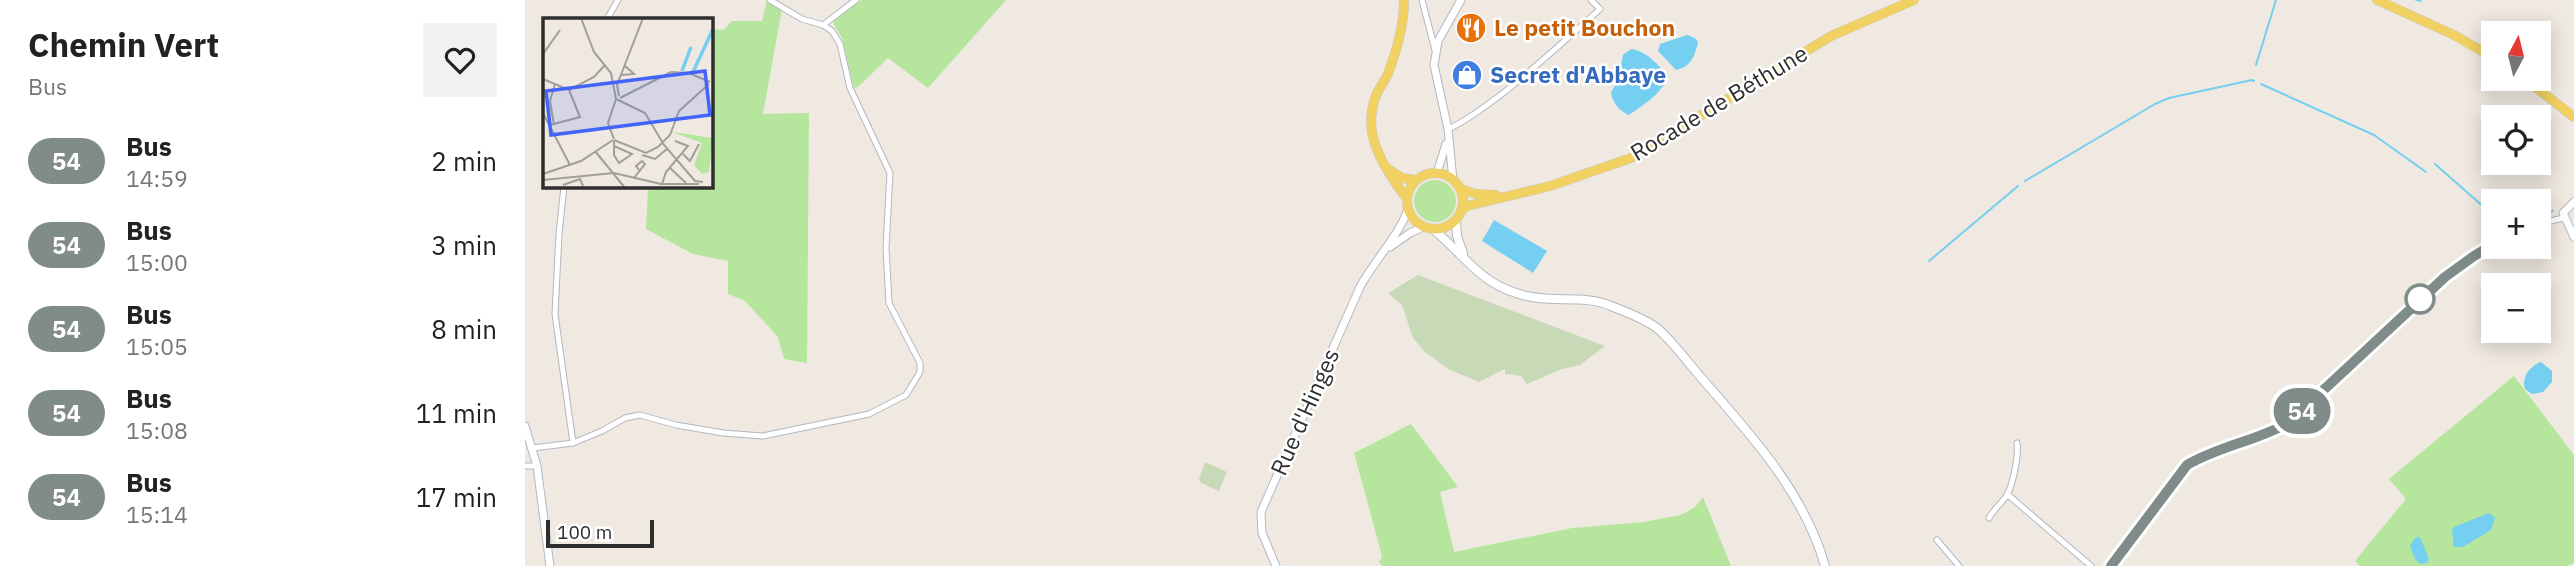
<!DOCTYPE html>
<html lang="en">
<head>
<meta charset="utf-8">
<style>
  :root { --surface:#fff; --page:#f2f2f2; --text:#222; --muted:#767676 }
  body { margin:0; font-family:"IBM Plex Sans",sans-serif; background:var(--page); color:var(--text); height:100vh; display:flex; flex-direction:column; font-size:26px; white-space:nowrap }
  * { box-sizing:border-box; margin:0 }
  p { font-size:23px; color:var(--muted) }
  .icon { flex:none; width:38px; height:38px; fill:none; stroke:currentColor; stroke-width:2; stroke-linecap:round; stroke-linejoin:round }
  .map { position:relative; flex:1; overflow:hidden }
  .details { display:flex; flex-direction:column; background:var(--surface); width:525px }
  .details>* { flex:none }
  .badge { padding:0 14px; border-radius:23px; font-size:24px; line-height:46px }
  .needle { width:46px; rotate:7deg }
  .tools { position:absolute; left:1956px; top:21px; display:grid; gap:14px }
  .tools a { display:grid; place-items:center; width:70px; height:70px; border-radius:0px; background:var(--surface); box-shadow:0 4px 18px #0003; font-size:35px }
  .scale { position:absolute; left:21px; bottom:18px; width:108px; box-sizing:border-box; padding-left:7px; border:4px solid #2e2e2e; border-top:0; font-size:19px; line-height:24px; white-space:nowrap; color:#2e2e2e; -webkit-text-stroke:5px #fff; paint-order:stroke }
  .map>.badge { position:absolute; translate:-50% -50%; box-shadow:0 0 0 4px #fff }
  .round { display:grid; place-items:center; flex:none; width:74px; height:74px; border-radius:0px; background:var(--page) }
  .head { display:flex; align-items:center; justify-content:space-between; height:119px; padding:0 28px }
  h1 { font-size:33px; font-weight:700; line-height:52px }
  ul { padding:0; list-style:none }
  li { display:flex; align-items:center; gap:21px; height:84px; padding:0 28px }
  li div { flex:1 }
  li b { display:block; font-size:26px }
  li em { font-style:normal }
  li .badge { min-width:77px; font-weight:700; text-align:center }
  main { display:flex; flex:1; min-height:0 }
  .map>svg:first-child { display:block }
  .green { fill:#b6e59e }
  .cemetery { fill:#c8d9b8 }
  .water { fill:#75cff0 }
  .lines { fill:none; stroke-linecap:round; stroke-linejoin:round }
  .stream { stroke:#75cff0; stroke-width:2 }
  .minor-casing { stroke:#b4b7c1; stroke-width:7 }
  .tertiary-casing { stroke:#b4b7c1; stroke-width:9 }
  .secondary-casing { stroke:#b4b7c1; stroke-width:10 }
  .primary-casing { stroke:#c9c9c9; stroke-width:10 }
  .minor { stroke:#fff; stroke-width:5 }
  .tertiary { stroke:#fff; stroke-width:7 }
  .secondary { stroke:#fff; stroke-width:8 }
  .primary { stroke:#f2d163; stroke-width:9 }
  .line-casing { stroke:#fff; stroke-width:16 }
  .line { stroke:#808c89; stroke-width:10 }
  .stop-dot { fill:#fff; stroke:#808c89; stroke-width:3.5 }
  .labels { text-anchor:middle; stroke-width:5; stroke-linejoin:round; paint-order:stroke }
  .food-label { font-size:23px; font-weight:bold; fill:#c56008; stroke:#fff; text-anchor:start }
  .shop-label { font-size:23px; font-weight:bold; fill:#366cbe; stroke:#fff; text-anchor:start }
  .street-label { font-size:23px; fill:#2e2e2e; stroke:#fff }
  .inset-river { fill:none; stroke:#75cff0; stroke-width:3.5 }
  .inset-road { fill:none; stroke:#a29e99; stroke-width:2 }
  .view { fill:#4264fb; fill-opacity:0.15; stroke:#4264fb; stroke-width:3.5 }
  .inset-edge { fill:none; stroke:#2e2e2e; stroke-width:3.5 }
</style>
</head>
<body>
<main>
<section class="details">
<div class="head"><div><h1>Chemin Vert</h1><p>Bus</p></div><a class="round"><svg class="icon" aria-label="heart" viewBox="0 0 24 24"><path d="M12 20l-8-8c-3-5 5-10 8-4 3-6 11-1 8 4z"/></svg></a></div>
<ul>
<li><span class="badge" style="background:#808c89;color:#fff">54</span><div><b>Bus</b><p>14:59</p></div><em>2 min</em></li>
<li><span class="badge" style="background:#808c89;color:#fff">54</span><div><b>Bus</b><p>15:00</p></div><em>3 min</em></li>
<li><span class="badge" style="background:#808c89;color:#fff">54</span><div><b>Bus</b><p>15:05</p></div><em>8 min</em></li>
<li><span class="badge" style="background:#808c89;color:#fff">54</span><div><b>Bus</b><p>15:08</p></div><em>11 min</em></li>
<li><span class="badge" style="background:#808c89;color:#fff">54</span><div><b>Bus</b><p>15:14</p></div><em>17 min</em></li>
</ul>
</section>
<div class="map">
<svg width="2049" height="566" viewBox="0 0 2049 566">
  <rect width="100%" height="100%" fill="#efe9e1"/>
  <g class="green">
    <path d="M 242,0 L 257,9 L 238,114 L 284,113 L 282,363 L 259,359 L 253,337 L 220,301 L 203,294 L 203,261 L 168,254 L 121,229 L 123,186 L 186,186 L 186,29 L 198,30 L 207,21 L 237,21 Z"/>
    <path d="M 337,0 L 481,0 L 403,88 L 363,58 L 333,87 L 329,88 L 317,38 L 309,25 L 309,18 Z"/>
    <circle cx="910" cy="201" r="21"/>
    <path d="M 1989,376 L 2049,455 L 2049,563 L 2043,566 L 1835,566 L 1830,561 L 1881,499 L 1864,479 Z"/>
    <path d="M 886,424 L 933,487 L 915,492 L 929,552 L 1047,528 L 1119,522 L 1156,515 L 1170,507 L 1178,497 L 1206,566 L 857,566 L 854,562 L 857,556 L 829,453 Z"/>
  </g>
  <g class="cemetery">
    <path d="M 893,275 L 1080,346 L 1055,365 L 1037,369 L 1002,384 L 996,376 L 980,374 L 980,369 L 954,382 L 923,369 L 900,352 L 888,338 L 877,305 L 863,293 Z"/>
    <path d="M 680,462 L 702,472 L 694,491 L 676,483 L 674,479 Z"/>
  </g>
  <g class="water">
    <path d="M 1162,35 L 1170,38 L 1173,42 C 1170,55 1166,67 1151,70 L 1133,51 L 1135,44 Z"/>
    <path d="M 1106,49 C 1122,51 1133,65 1143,76 C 1138,93 1118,105 1104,115 C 1095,112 1087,102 1086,92 L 1093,81 L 1098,55 Z"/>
    <path d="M 969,220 L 1022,251 L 1008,273 L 957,241 Z"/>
    <path d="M 2016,362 L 2027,371 L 2027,382 L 2018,392 L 2007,394 L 2000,389 C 1996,377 2005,366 2016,362 Z"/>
    <path d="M 1964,513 L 1970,518 L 1966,530 L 1938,547 L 1929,547 L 1927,530 L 1929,527 Z"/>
    <path d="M 1895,537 L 1904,559 L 1902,563 L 1895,564 L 1890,559 L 1885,546 L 1890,538 Z"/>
  </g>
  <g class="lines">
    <g class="stream">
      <path d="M 1891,0 L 1896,1"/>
      <path d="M 1731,65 L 1751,0"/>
      <path d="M 1736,84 L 1849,135 L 1901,172"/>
      <path d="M 1910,164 L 1969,216"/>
      <path d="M 1500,181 L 1630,104 L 1644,98 L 1727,80 L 1729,81"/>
      <path d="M 2014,215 L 2028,211"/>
      <path d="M 1404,261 L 1493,186"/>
    </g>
    <g class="minor-casing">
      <g id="minor">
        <path d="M 897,0 L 910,50"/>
        <path d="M 82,19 L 93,0"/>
        <path d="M 298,25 L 331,0"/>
        <path d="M 923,129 C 942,121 956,109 973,97 C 1009,69 1042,39 1075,9 L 1066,0"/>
        <path d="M 39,186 L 34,234 L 30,314 L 48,443"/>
        <path d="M 2014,224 L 2038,218"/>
        <path d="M 8,448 L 48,443 L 77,431 L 100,418 L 115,415 L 151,425 L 198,433 L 238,436 L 344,414 L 381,395 L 395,372 L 395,363 L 364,303 L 361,248 L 365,173 L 325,88 L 315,44 L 307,31 L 298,25 L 277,19 L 245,0"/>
        <path d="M 0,466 L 12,466"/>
        <path d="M 1482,494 L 1566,566"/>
        <path d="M 1464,518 C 1469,509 1477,503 1482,495 C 1488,484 1494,455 1492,443"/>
        <path d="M 1412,540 L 1434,566"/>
        <path d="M 1586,566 L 1663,465 C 1694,446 1731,441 1763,423 L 1920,277 L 1949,255 L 1969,244"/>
      </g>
    </g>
    <g class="tertiary-casing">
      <g id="tertiary">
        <path d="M 912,173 L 921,144"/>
        <path d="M 928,180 L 923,129 L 909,65 L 913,41 L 936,0"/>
        <path d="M 2049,202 L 2038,213 L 2049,237"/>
        <path d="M 865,247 L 885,233 L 898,227"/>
        <path d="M 0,426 L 12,466 L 25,566"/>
        <path d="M 751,566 L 737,533 L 736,512 L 835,287 C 849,261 872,238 883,210"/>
      </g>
    </g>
    <g class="secondary-casing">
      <g id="secondary">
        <path d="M 931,220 L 932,236 L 938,253"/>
        <path d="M 909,230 C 944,259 957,288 1007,297 C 1033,302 1061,295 1086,306 C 1101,312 1121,319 1133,329 C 1150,344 1164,364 1179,381 C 1227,436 1280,494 1300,566"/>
      </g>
    </g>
    <g class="primary-casing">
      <g id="primary">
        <path d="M 879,0 C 879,26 872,49 863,74 C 859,82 853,90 850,98 C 842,124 847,143 860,166 C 867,177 872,187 881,197"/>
        <path d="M 1852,0 L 1929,35 L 1969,58"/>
        <path d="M 2000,79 L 2049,117"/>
        <path d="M 863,169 L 877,178 L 890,180"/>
        <circle cx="910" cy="201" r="28"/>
        <path d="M 935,189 L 951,194 L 971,195"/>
        <path d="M 936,211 L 942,206 L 1025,186 L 1106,158 L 1306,36 L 1389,0"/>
      </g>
    </g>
    <use href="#minor" class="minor"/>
    <use href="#tertiary" class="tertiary"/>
    <use href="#secondary" class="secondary"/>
    <use href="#primary" class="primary"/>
  </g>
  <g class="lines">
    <g class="line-casing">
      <path id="line" d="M 1586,566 L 1662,465 C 1694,446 1731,441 1763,423 L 1920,277 L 1949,256 L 1969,244"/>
    </g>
    <use href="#line" class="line"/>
  </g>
  <defs>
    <g id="restaurant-disc" transform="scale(1.575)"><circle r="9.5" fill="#e8710a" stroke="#fff"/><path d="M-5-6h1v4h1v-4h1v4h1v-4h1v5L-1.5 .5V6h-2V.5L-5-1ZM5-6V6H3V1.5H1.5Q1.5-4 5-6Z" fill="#fff"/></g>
    <g id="shop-disc" transform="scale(1.575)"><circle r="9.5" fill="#3f7fe0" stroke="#fff"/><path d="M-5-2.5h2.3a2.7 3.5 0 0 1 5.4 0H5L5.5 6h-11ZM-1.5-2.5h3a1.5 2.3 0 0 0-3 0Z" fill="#fff"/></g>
  </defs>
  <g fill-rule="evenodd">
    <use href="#restaurant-disc" x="946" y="28"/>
    <use href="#shop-disc" x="942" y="75"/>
  </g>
  <circle class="stop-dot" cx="1895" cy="299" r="14"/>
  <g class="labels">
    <g class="food-label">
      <text x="969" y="36">Le petit Bouchon</text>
    </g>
    <g class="shop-label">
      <text x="965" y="83">Secret d'Abbaye</text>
    </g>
    <g class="street-label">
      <text transform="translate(1194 103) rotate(-31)" y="8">Rocade de Béthune</text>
      <text transform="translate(780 412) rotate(-66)" y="8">Rue d'Hinges</text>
    </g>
  </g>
  <g transform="translate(18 18)">
    <rect width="170" height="170" fill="#efe9e1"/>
    <path d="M 129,114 L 170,120 L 166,154 L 159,156 L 151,147 L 159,125 Z" fill="#b6e59e"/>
    <path class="inset-river" d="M 139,53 L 148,29M 150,54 L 170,11"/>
    <path class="inset-road" d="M 38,0 L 51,34 L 68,55 L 73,81 L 102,95 L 121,127 L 152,163 L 160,164M 0,36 L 17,12M 79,57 L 91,56 L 82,48M 0,61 L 26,72M 26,72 L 51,59 L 62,47M 76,78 L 74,67 L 100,0M 77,80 L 128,54 L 146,55 L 167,64M 0,95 L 27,147M 7,107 L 37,99 L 26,72M 11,107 L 7,83 L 12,66M 71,121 L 65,105 L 73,81M 71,122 L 103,135 L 115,129 L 127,117 L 136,93 L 166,66M 71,123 L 71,137 L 76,145 L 89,136 L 71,128M 52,133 L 82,170M 140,136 L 147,143 L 156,126M 99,137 L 112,141 L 124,131M 127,150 L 143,165M 0,156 L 38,143 L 70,122M 91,160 L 102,146 L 99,143 L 93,148 L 96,152M 0,162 L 71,155 L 118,166 L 156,166M 119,166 L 123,154 L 145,128 L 132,123M 20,167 L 37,161 L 40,168"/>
    <path class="view" d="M 162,53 L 167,97 L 8,117 L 3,73 Z"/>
    <rect width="170" height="170" class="inset-edge"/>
  </g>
</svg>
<div class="tools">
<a><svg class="needle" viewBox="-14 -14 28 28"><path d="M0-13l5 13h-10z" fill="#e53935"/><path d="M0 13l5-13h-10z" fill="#767676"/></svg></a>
<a><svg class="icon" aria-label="locate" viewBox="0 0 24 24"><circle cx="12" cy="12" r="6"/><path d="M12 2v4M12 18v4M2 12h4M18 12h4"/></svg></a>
<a>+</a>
<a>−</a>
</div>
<div class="scale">100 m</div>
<b class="badge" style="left:1777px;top:411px;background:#808c89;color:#fff">54</b>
</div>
</main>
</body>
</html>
